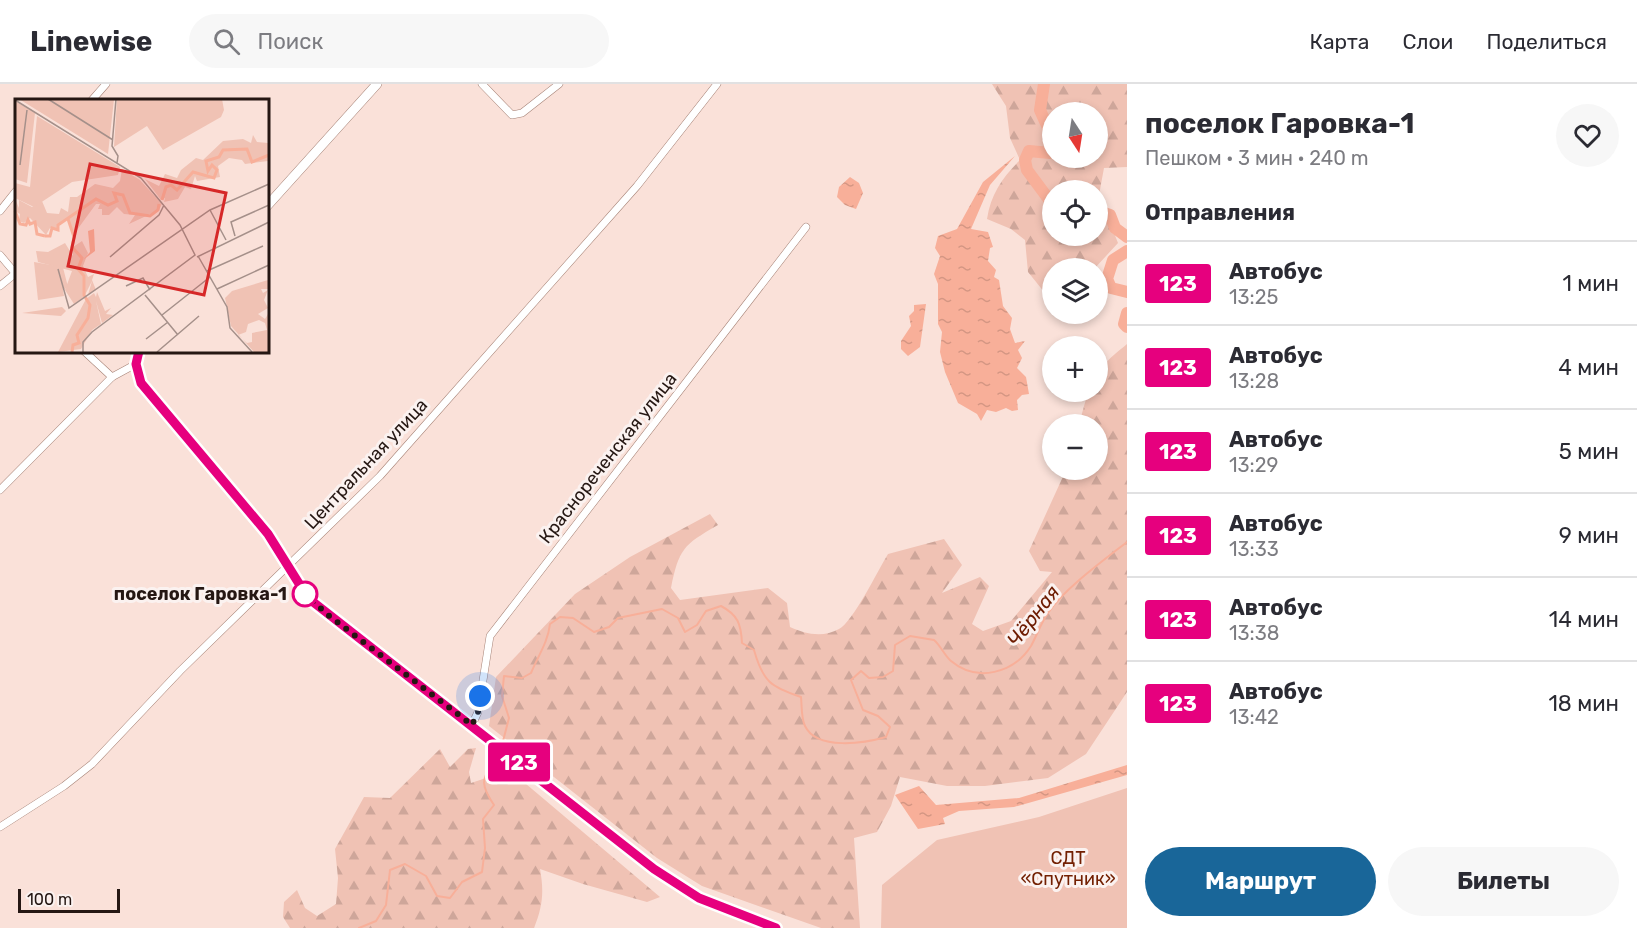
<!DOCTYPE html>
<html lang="ru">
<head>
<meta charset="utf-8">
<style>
  :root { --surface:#fff; --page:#f7f7f7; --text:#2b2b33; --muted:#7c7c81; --line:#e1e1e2; --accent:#196699 }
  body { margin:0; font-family:Rubik,sans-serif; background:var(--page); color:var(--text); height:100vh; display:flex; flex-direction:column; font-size:22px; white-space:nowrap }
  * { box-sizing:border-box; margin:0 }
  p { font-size:20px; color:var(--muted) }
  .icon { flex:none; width:33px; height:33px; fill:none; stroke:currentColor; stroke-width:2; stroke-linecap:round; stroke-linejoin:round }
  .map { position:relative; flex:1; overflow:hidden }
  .drawer { display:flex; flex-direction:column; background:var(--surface); width:510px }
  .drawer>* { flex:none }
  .badge { padding:0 12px; border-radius:4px; font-size:21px; line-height:39px }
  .needle { width:39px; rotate:168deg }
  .buttons { position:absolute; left:1042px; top:18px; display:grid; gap:12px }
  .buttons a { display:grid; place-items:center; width:66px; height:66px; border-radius:50%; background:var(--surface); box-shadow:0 3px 9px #0003; font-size:30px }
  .scale { position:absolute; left:18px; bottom:15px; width:102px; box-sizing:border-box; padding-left:6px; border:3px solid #251713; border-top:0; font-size:16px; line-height:21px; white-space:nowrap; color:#251713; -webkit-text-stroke:4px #fbf2f0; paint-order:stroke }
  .you { position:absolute; width:30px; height:30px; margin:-15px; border:4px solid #fff; border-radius:50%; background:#1a73e8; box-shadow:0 0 0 9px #1a73e833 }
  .map>.badge { position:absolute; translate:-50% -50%; box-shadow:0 0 0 3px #fff }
  h2 { padding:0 18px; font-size:22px; line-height:54px }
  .round { display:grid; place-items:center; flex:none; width:63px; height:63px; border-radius:32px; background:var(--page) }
  .headline { display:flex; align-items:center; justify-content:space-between; height:102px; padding:0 18px }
  h1 { font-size:28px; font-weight:700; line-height:45px }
  .cta { display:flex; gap:12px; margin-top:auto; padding:12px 18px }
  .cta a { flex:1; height:69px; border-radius:36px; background:var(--accent); color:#fff; font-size:24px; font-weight:700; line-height:69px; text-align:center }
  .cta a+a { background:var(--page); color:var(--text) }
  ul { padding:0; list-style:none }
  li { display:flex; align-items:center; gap:18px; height:84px; padding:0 18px; border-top:2px solid var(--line) }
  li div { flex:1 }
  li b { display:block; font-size:22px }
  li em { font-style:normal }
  li .badge { min-width:66px; font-weight:700; text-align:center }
  header { display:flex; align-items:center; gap:36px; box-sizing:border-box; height:84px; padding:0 30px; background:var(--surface); border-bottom:2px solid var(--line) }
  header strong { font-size:28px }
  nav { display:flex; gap:33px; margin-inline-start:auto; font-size:21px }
  .search { width:420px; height:54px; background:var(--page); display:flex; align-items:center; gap:15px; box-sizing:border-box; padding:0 21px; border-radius:33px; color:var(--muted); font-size:22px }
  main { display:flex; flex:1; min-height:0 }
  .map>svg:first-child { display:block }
  .forest { fill:url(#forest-firs); fill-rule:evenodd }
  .green { fill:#f0c2b4 }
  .water { fill:url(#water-ripples) }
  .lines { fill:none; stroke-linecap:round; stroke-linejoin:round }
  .stream { stroke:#f8af99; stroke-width:2 }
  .river { stroke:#f8af99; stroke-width:12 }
  .street-casing { stroke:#a58175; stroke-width:8 }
  .secondary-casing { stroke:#a58175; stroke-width:10 }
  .street { stroke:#fff; stroke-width:7 }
  .secondary { stroke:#fff; stroke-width:9 }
  .line-casing { stroke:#fff; stroke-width:14 }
  .line { stroke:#e6007e; stroke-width:9 }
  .walk { stroke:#251713; stroke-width:6; stroke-dasharray:0 10.8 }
  .stop-dot { fill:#fff; stroke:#e6007e; stroke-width:3 }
  .labels { text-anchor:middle; stroke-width:6; stroke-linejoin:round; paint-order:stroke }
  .street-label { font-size:18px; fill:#251713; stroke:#fbf2f0 }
  .stop-label { font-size:18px; font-weight:bold; fill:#251713; stroke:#fbf2f0; text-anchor:end }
  .park-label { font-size:18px; fill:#732002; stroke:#fbf2f0 }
  .water-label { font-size:20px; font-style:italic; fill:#6d1b00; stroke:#fbf2f0 }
  .inset-river { fill:none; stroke:#f8af99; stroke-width:3 }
  .inset-road { fill:none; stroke:#a5908a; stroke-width:1.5 }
  .view { fill:#d62828; fill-opacity:0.15; stroke:#d62828; stroke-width:3 }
  .inset-edge { fill:none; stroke:#251713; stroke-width:3 }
</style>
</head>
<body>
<header>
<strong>Linewise</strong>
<div class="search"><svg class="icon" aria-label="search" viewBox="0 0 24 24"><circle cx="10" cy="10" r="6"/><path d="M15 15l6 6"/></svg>Поиск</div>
<nav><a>Карта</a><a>Слои</a><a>Поделиться</a></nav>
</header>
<main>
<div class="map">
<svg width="1127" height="844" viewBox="0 0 1127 844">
  <defs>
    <pattern id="forest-firs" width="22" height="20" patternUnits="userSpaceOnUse" patternTransform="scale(1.5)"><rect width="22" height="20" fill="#f0c2b4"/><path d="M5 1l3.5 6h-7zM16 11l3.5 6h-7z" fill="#cea69a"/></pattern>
    <pattern id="water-ripples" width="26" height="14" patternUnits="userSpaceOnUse" patternTransform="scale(1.5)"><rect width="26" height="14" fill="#f8af99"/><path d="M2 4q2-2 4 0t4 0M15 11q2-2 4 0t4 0" fill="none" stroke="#d49683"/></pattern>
  </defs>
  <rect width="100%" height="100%" fill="#fae1d9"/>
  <g class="forest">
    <path d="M 992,0 L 1127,0 L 1127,83 L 1104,84 L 1099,111 L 1118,159 L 1095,184 L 1053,184 L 1053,219 L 1028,188 L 1025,156 L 1011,145 L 987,135 C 991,110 1002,94 1020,76 L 1010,54 L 1006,22 ZM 1053,28 L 1098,28 L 1098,74 L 1053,74 ZM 1053,106 L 1098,106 L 1098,152 L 1053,152 Z"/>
    <path d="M 1127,260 L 1127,608 L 1086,670 L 1048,694 L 985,702 L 947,702 L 900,693 L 891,722 L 877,748 L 854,754 L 860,844 L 821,844 L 702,802 L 657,774 L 489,642 L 496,593 L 575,510 L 630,473 L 710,430 L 718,441 C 683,461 679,465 671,504 L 680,516 L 768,504 L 787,519 L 790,543 C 805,550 823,554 839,545 C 853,538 878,486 888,470 L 944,455 L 962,481 L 942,509 L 980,493 L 989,502 L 972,540 L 983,547 L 1011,537 L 1052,488 L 1040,487 L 1029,467 L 1066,386 L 1098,386 L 1098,340 L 1079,340 L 1088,308 L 1098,308 C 1098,281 1108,276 1127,260 Z"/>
    <path d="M 476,664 L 469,688 L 471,699 L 486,694 L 500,678 L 660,813 L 647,818 L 583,800 L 540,785 C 544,807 543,822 534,844 L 290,844 L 283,833 L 284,818 L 297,806 L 305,824 L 317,832 L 336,820 L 338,794 L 335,765 L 364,713 L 390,714 L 440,665 L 450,683 L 468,665 Z"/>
  </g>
  <path class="green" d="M 1127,704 L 1127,844 L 881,844 L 882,801 L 937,756 L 1039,733 Z"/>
  <g class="water">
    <path d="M 1015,72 L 990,101 L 971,145 L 988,148 L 993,163 L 990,164 L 988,177 L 996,186 L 994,193 L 999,196 L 1003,222 L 1012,234 L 1010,245 L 1015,259 L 1025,257 L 1018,266 L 1022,274 L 1017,284 L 1026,293 L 1029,310 L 1022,311 L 1017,316 L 1018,326 L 1012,327 L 1006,324 L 996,328 L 987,326 L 981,337 L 977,330 L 958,319 L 945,288 L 940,268 L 942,248 L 938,240 L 938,200 L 934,190 L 940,172 L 935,164 L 938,152 L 957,145 L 983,98 Z"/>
    <path d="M 850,93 L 859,99 L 863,109 L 856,125 L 845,121 L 837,113 L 839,103 Z"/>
    <path d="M 926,220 L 920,263 L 908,272 L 901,265 L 901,257 L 911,242 L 909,232 L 914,227 L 914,221 Z"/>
    <path d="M 1127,681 L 1127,691 L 1014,723 L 959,727 L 943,734 L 945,740 L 918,745 L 895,711 L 919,702 L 936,721 L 1019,714 Z"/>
  </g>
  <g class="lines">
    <g class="stream">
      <path d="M 502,661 L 509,634 L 502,612 L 504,592 L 522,594 L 531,589 C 538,572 548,558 550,540 L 560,533 L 573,534 L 594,548 L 609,543 L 618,534 L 662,525 L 678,534 L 685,548 L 697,541 L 706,527 L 721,522 C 738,531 741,540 742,559 L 754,566 C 763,598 771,603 801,613 C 802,622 801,634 805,642 C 817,667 865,659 886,653 L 890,643 L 878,632 L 863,626 L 851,596 L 861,587 L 869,594 L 883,593 L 893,587 L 895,561 L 910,552 L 934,556 C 941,562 944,571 951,577 C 977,599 1014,589 1031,562 C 1037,551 1041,539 1048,529 C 1064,505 1104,476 1127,458"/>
      <path d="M 359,844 L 376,837 L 386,821 L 390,786 L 405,780 L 426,792 L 437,812 L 450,814 L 462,798 L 482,788 L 485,764 L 483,735 L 494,721 C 475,693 487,693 499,666"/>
    </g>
    <g class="river">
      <path d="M 1044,0 L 1040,26 L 1053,55"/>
      <path d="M 1053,62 L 1050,69 L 1029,67 L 1025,76 L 1027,86 L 1053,121"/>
      <path d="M 1098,127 L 1110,131 L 1115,144 L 1127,153"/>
      <path d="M 1127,167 L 1113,176 L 1107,195 L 1111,204 L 1127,208"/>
      <path d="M 1127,229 L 1124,240 L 1127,243"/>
    </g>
    <g class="street-casing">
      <g id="street">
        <path d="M 482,0 L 512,31 L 522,29 L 559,0"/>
        <path d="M 92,16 L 106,0"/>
        <path d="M 0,127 L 16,107"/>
        <path d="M 0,171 L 16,190"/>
        <path d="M 0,202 L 16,189"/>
        <path d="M 84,267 L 112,293"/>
        <path d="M 0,406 L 112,293 L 136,280"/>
        <path d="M 472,641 L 478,628 L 490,552 L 806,143"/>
        <path d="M 0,743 L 64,702 L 92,680 L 180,587 L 380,392 L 637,102 L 717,0"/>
      </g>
    </g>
    <g class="secondary-casing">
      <g id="secondary">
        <path d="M 267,122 L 377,0"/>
        <path d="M 139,267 L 136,280 L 141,299 L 268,450 L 308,514 L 654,785 L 699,814 L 776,844"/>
      </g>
    </g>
    <use href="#street" class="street"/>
    <use href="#secondary" class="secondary"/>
  </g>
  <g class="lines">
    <g class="line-casing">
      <path id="line" d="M 139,267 L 136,280 L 141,299 L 268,450 L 308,514 L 654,785 L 699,814 L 776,844"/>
    </g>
    <use href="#line" class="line"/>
    <path class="walk" d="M 305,510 L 328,531 L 472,641 L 478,628 L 480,612"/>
  </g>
  <circle class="stop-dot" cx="305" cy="510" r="12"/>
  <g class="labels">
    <g class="street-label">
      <text transform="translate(608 374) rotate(-52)" y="6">Краснореченская улица</text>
      <text transform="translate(366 380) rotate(-47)" y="6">Центральная улица</text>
    </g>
    <g class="stop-label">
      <text x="287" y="516">поселок Гаровка-1</text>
    </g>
    <g class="park-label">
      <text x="1068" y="780">СДТ<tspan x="1068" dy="21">«Спутник»</tspan></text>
    </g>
    <g class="water-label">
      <text transform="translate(1033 532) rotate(-52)" y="7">Чёрная</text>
    </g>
  </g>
  <g transform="translate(15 15)">
    <rect width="254" height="254" fill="#fae1d9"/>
    <path d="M 238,36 L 242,43 L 253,44 L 253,62 L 230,65 L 227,61 L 214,59 L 203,67 L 205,78 L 182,82 L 180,77 L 176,90 L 170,88 L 163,100 L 149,103 L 150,99 L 146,101 L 130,80 L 144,87 L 150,75 L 162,79 L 166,71 L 181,59 L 188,61 L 208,42 L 228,40 L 236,44 ZM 107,70 L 125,81 L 147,105 L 144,111 L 114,125 L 120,116 L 109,115 L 102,108 L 94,116 L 87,116 L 87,110 L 83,110 L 85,105 L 81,105 L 59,135 L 53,120 L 42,126 L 43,130 L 35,129 L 31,136 L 15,119 L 9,124 L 4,122 L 5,115 L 0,112 L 1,102 L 4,109 L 4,101 L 17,108 L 27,102 L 32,114 L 44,115 L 46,109 L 53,113 L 55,98 L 62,98 L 80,85 L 98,89 L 105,82 ZM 67,142 L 73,154 L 68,167 L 73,178 L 79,175 L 77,181 L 81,191 L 73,196 L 77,182 L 69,198 L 59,205 L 50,191 L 57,172 L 23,163 L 21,152 L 33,153 L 50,144 L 58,157 L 58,148 ZM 253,181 L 253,190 L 246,190 L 248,194 L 253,191 L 249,201 L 253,209 L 243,215 L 250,220 L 253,215 L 253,253 L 239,253 L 216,227 L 210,199 L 217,192 ZM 244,221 L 250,224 L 252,231 L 237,234 L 237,243 L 232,244 L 223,236 L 231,233 L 233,225 ZM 82,193 L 90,212 L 96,209 L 91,215 L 98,216 L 87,224 L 81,202 L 86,225 L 77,231 L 66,250 L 43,253 L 71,200 L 79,194 L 81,198 ZM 47,208 L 51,212 L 46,217 L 7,214 Z" fill="#f0c2b4" fill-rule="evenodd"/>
    <path d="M 44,153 L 53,188 L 48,191 L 49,197 L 23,201 L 19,163 L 42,167 L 38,155 Z" fill="#f0c2b4"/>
    <path d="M 4,0 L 99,0 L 93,55 ZM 102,0 L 207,0 L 209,11 L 206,18 L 148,51 L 132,27 L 99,48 ZM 0,2 L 20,14 L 12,84 L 0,80 ZM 22,17 L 105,68 L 103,76 L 57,83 L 19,108 L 0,99 L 0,84 L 15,88 Z" fill="#f0c2b4"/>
    <path d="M 79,130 L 80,152 L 68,161 L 75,153 L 73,132 Z" fill="#f8af99"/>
    <path class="inset-river" d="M 147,101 L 151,88 L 156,86 L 162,91 L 178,73 L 199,79 L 202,71 L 197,66 L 193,72 L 191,62 L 204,58 L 208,51 L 232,50 L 237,63 L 254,56M 0,112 L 5,125 L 11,126 L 13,121 L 15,125 L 20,123 L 22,135 L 30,137M 53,120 L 59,138 L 57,148 L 67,159 L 63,170 L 69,177 L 69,196 L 75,206 L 73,219 L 62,236 L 64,244 L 58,246 L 57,253M 30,137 L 35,137 L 37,129 L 43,131 L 43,126 L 81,100 L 93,106 L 102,102 L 99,94 L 108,96 L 115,114 L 135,117 L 143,111 L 144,105"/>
    <path class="inset-road" d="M 33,0 L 98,41M 101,0 L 97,47 L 103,57 L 102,64M 0,1 L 126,79 L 165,126 L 180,156 L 77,233 L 68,243 L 68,253M 5,66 L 12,11M 195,111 L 211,141M 220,137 L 216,123 L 254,106M 183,157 L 212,208 L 215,229 L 237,253M 95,158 L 144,116 L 149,106M 182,158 L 254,123M 43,170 L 54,209 L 195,111 L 254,85M 192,172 L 248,147M 111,187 L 128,179 L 135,191M 202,190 L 254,166M 130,196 L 163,236M 147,216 L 195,178M 131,240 L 153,223M 142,253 L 184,217"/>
    <path class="view" d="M 75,65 L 211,94 L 189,196 L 53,167 Z"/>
    <rect width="254" height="254" class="inset-edge"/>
  </g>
</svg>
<div class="buttons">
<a><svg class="needle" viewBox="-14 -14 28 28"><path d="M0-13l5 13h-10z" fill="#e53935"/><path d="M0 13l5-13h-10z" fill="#7c7c81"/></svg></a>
<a><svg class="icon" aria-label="locate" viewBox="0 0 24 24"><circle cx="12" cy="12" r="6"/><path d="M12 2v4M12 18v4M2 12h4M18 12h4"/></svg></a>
<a><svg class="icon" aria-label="layers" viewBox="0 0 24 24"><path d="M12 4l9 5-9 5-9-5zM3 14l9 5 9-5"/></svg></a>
<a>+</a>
<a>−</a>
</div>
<div class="scale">100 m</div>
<div class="you" style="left:480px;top:612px"></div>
<b class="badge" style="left:519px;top:678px;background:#e6007e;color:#fff">123</b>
</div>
<section class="drawer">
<div class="headline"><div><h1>поселок Гаровка-1</h1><p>Пешком · 3 мин · 240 m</p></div><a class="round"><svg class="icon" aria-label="heart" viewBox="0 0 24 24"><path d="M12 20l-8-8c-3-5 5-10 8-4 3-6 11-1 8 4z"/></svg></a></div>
<h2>Отправления</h2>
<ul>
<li><span class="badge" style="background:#e6007e;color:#fff">123</span><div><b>Автобус</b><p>13:25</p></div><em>1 мин</em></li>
<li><span class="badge" style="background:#e6007e;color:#fff">123</span><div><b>Автобус</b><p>13:28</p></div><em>4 мин</em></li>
<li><span class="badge" style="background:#e6007e;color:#fff">123</span><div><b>Автобус</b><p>13:29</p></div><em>5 мин</em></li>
<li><span class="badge" style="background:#e6007e;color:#fff">123</span><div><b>Автобус</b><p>13:33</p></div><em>9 мин</em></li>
<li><span class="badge" style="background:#e6007e;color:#fff">123</span><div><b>Автобус</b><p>13:38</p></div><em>14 мин</em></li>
<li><span class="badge" style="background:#e6007e;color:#fff">123</span><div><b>Автобус</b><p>13:42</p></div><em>18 мин</em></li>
</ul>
<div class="cta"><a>Маршрут</a><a>Билеты</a></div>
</section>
</main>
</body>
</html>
